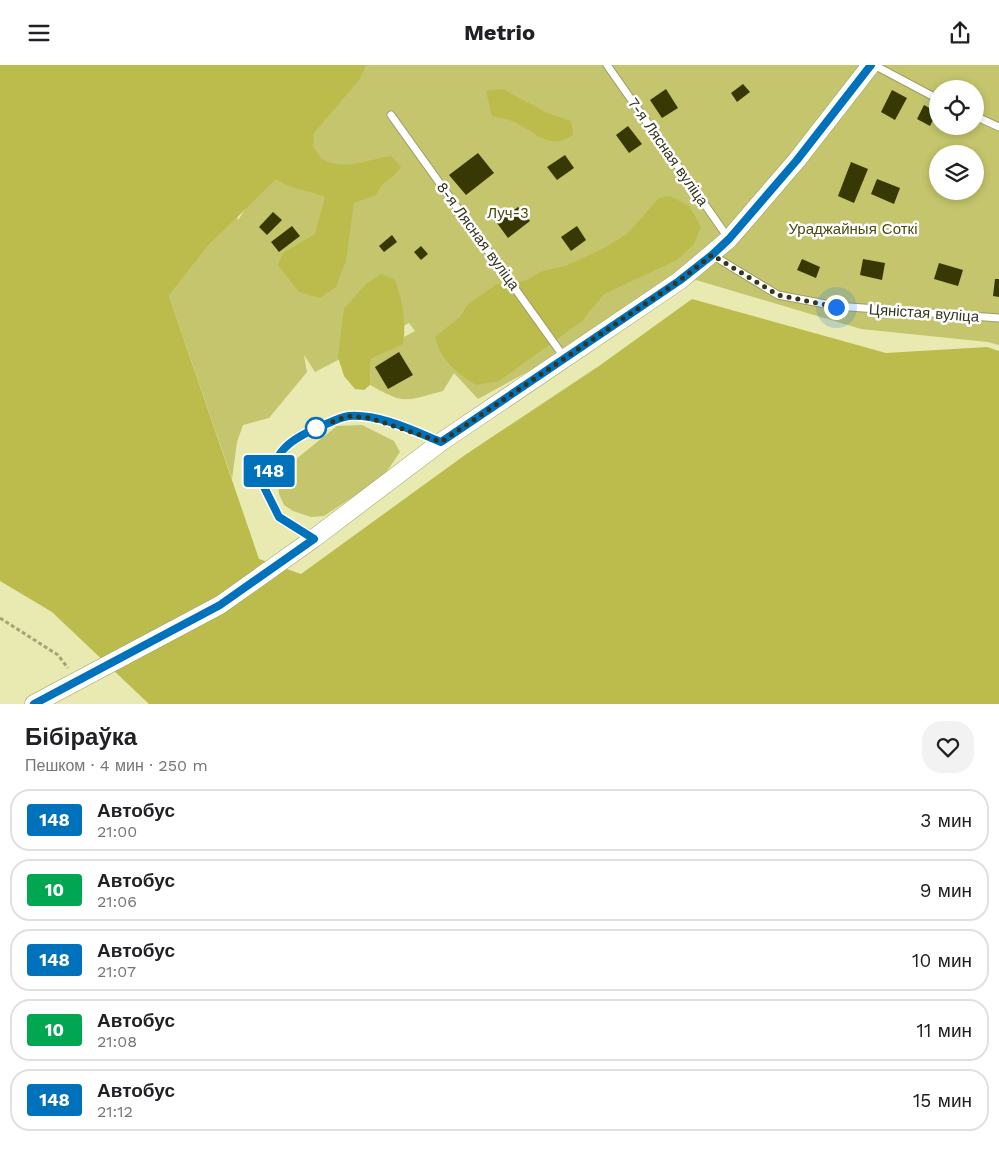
<!DOCTYPE html>
<html lang="ru">
<head>
<meta charset="utf-8">
<style>
  :root { --surface:#fff; --page:#f2f2f2; --text:#202124; --muted:#757577; --line:#e0e0e0 }
  body { margin:0; font-family:"Work Sans",sans-serif; background:var(--page); color:var(--text); height:100vh; display:flex; flex-direction:column; font-size:19px; white-space:nowrap }
  * { box-sizing:border-box; margin:0 }
  p { font-size:16px; color:var(--muted) }
  .icon { flex:none; width:28px; height:28px; fill:none; stroke:currentColor; stroke-width:2; stroke-linecap:round; stroke-linejoin:round }
  .map { position:relative; height:639px; overflow:hidden }
  .panel { display:flex; flex-direction:column; background:var(--surface); flex:1 }
  .panel>* { flex:none }
  .badge { padding:0 10px; border-radius:4px; font-size:18px; line-height:32px }
  .buttons { position:absolute; left:929px; top:15px; display:grid; gap:10px }
  .buttons a { display:grid; place-items:center; width:55px; height:55px; border-radius:50%; background:var(--surface); box-shadow:0 2px 8px #0003; font-size:25px }
  .you { position:absolute; width:25px; height:25px; margin:-12px; border:4px solid #fff; border-radius:50%; background:#1a73e8; box-shadow:0 0 0 8px #1a73e833 }
  .map>.badge { position:absolute; translate:-50% -50%; box-shadow:0 0 0 2px #fff }
  .round { display:grid; place-items:center; flex:none; width:52px; height:52px; border-radius:20px; background:var(--page) }
  .headline { display:flex; align-items:center; justify-content:space-between; height:85px; padding:0 25px }
  h1 { font-size:24px; font-weight:700; line-height:38px }
  ul { padding:0; list-style:none }
  li { display:flex; align-items:center; gap:15px; height:62px; margin:0 10px 8px; padding:0 15px; border:2px solid var(--line); border-radius:20px }
  li div { flex:1 }
  li b { display:block; font-size:19px }
  li em { font-style:normal }
  li .badge { min-width:55px; font-weight:700; text-align:center }
  header { display:flex; justify-content:space-between; align-items:center; height:65px; padding:0 25px; background:var(--surface); font-size:22px; font-weight:700 }
  .map>svg:first-child { display:block }
  .green { fill:#c4c56c; fill-rule:evenodd }
  .forest { fill:#bbbc4b }
  .building { fill:#383805 }
  .lines { fill:none; stroke-linecap:round; stroke-linejoin:round }
  .service-casing { stroke:#9d9e68; stroke-width:9 }
  .tertiary-casing { stroke:#9d9e68; stroke-width:19 }
  .path { stroke:#a3a579; stroke-width:3; stroke-dasharray:4 2.5; stroke-linecap:butt }
  .service { stroke:#fff; stroke-width:7 }
  .tertiary { stroke:#fff; stroke-width:18 }
  .line-casing { stroke:#fff; stroke-width:11 }
  .line { stroke:#0072bc; stroke-width:8 }
  .walk { stroke:#34351e; stroke-width:5; stroke-dasharray:0 9 }
  .stop-dot { fill:#fff; stroke:#0072bc; stroke-width:2.5 }
  .labels { text-anchor:middle; stroke-width:5; stroke-linejoin:round; paint-order:stroke }
  .street-label { font-size:15px; fill:#34351e; stroke:#fff }
  .park-label { font-size:15px; fill:#4b4b0e; stroke:#fff }
</style>
</head>
<body>
<header><svg class="icon" aria-label="menu" viewBox="0 0 24 24"><path d="M4 6h16M4 12h16M4 18h16"/></svg>Metrio<svg class="icon" aria-label="share" viewBox="0 0 24 24"><path d="M12 15V3M7 8l5-5 5 5M5 13v7h14v-7"/></svg></header>
<div class="map">
<svg width="999" height="639" viewBox="0 0 999 639">
  <rect width="100%" height="100%" fill="#e8eab1"/>
  <g class="green">
    <path d="M 341,0 L 999,0 L 999,280 L 988,277 L 861,264 L 696,215 L 478,334 L 454,308 L 443,326 C 404,336 406,340 370,320 L 371,294 L 402,279 L 404,272 L 415,266 L 409,258 L 315,307 L 304,290 L 307,307 L 269,353 L 243,360 L 237,377 L 232,414 L 169,231 L 208,181 L 237,152 L 238,155 ZM 938,24 L 975,24 L 975,61 L 938,61 ZM 938,89 L 975,89 L 975,126 L 938,126 Z"/>
    <path d="M 362,360 L 394,376 L 400,387 L 383,412 L 324,451 L 311,452 L 293,446 L 284,440 L 279,429 L 278,417 L 285,403 L 337,361 Z"/>
  </g>
  <g class="forest">
    <path d="M 0,0 L 366,0 L 359,15 L 314,68 L 313,82 C 316,85 319,92 323,94 C 343,107 369,94 391,91 L 401,102 C 391,116 384,114 376,130 L 354,138 L 346,195 L 336,222 L 320,233 L 299,227 L 278,200 L 283,188 L 315,169 L 325,132 C 307,124 293,126 276,114 L 208,181 L 169,231 L 259,494 L 301,509 L 465,390 L 599,301 L 692,234 L 886,288 L 987,282 L 999,286 L 999,639 L 149,639 L 52,547 L 0,516 Z"/>
    <path d="M 503,24 L 547,48 L 571,56 L 573,70 C 547,87 535,65 512,56 C 506,53 498,53 492,51 L 486,26 Z"/>
    <path d="M 670,131 L 689,141 L 701,162 L 694,179 L 677,195 L 604,229 L 582,256 L 499,316 L 476,320 C 455,306 442,297 435,272 L 460,252 L 468,239 L 497,219 L 525,216 L 542,206 L 566,201 L 606,182 L 628,168 L 659,133 Z"/>
    <path d="M 381,209 L 395,215 C 402,234 407,260 403,279 L 371,294 L 370,320 L 364,325 L 355,324 L 344,311 L 338,292 L 344,244 L 366,219 Z"/>
  </g>
  <g class="building">
    <path d="M 743,19 L 750,27 L 737,37 L 731,28 Z"/>
    <path d="M 666,24 L 678,43 L 662,53 L 650,35 Z"/>
    <path d="M 892,25 L 907,33 L 895,55 L 881,47 Z"/>
    <path d="M 924,40 L 937,47 L 930,61 L 917,54 Z"/>
    <path d="M 628,61 L 642,79 L 629,88 L 616,70 Z"/>
    <path d="M 478,88 L 494,108 L 466,130 L 449,110 Z"/>
    <path d="M 565,90 L 574,103 L 557,115 L 547,102 Z"/>
    <path d="M 851,97 L 868,104 L 854,138 L 838,131 Z"/>
    <path d="M 877,114 L 900,123 L 894,139 L 871,129 Z"/>
    <path d="M 518,142 L 530,156 L 508,173 L 497,158 Z"/>
    <path d="M 273,147 L 282,155 L 267,170 L 259,162 Z"/>
    <path d="M 292,161 L 300,171 L 279,187 L 271,177 Z"/>
    <path d="M 577,161 L 586,175 L 571,186 L 561,172 Z"/>
    <path d="M 392,170 L 397,177 L 384,187 L 379,181 Z"/>
    <path d="M 421,181 L 428,189 L 421,195 L 414,187 Z"/>
    <path d="M 802,194 L 820,202 L 816,213 L 797,205 Z"/>
    <path d="M 863,194 L 885,198 L 882,215 L 860,210 Z"/>
    <path d="M 939,198 L 963,205 L 958,221 L 934,214 Z"/>
    <path d="M 995,214 L 999,214 L 999,232 L 993,231 Z"/>
    <path d="M 399,287 L 413,310 L 388,324 L 375,302 Z"/>
  </g>
  <g class="lines">
    <g class="service-casing">
      <g id="service">
        <path d="M 607,0 L 729,174"/>
        <path d="M 874,0 L 938,34"/>
        <path d="M 391,50 L 564,292"/>
        <path d="M 975,51 L 999,62"/>
        <path d="M 712,190 L 778,230 L 836,241 L 999,253"/>
        <path d="M 311,473 L 279,452 L 263,420 C 280,382 289,374 328,359 C 334,356 343,351 350,351 C 380,350 411,365 439,376"/>
      </g>
    </g>
    <g class="tertiary-casing">
      <path id="tertiary" d="M 34,639 L 220,540 L 313,474 L 441,377 L 679,216 L 729,174 L 797,95 L 871,0"/>
    </g>
    <path class="path" d="M 0,553 L 58,590 L 68,603"/>
    <use href="#service" class="service"/>
    <use href="#tertiary" class="tertiary"/>
  </g>
  <g class="lines">
    <g class="line-casing">
      <path id="line" d="M 34,639 L 220,540 L 314,474 L 279,452 L 263,420 C 279,384 287,375 324,360 C 331,357 341,352 349,351 C 380,349 414,366 441,377 L 679,216 L 712,190 L 729,174 L 797,95 L 871,0"/>
    </g>
    <use href="#line" class="line"/>
    <path class="walk" d="M 316,363 L 348,351 L 370,353 L 441,377 L 679,216 L 712,190 L 778,230 L 836,242"/>
  </g>
  <circle class="stop-dot" cx="316" cy="363" r="10"/>
  <g class="labels">
    <g class="street-label">
      <text transform="translate(668 87) rotate(55)" y="5">7-я Лясная вуліца</text>
      <text transform="translate(478 171) rotate(54)" y="5">8-я Лясная вуліца</text>
      <text transform="translate(924 248) rotate(4)" y="5">Цяністая вуліца</text>
    </g>
    <g class="park-label">
      <text x="508" y="153">Луч-3</text>
      <text x="853" y="169">Ураджайныя Соткі</text>
    </g>
  </g>
</svg>
<div class="buttons">
<a><svg class="icon" aria-label="locate" viewBox="0 0 24 24"><circle cx="12" cy="12" r="6"/><path d="M12 2v4M12 18v4M2 12h4M18 12h4"/></svg></a>
<a><svg class="icon" aria-label="layers" viewBox="0 0 24 24"><path d="M12 4l9 5-9 5-9-5zM3 14l9 5 9-5"/></svg></a>
</div>
<div class="you" style="left:836px;top:242px"></div>
<b class="badge" style="left:269px;top:406px;background:#0072bc;color:#fff">148</b>
</div>
<section class="panel">
<div class="headline"><div><h1>Бібіраўка</h1><p>Пешком · 4 мин · 250 m</p></div><a class="round"><svg class="icon" aria-label="heart" viewBox="0 0 24 24"><path d="M12 20l-8-8c-3-5 5-10 8-4 3-6 11-1 8 4z"/></svg></a></div>
<ul>
<li><span class="badge" style="background:#0072bc;color:#fff">148</span><div><b>Автобус</b><p>21:00</p></div><em>3 мин</em></li>
<li><span class="badge" style="background:#00a651;color:#fff">10</span><div><b>Автобус</b><p>21:06</p></div><em>9 мин</em></li>
<li><span class="badge" style="background:#0072bc;color:#fff">148</span><div><b>Автобус</b><p>21:07</p></div><em>10 мин</em></li>
<li><span class="badge" style="background:#00a651;color:#fff">10</span><div><b>Автобус</b><p>21:08</p></div><em>11 мин</em></li>
<li><span class="badge" style="background:#0072bc;color:#fff">148</span><div><b>Автобус</b><p>21:12</p></div><em>15 мин</em></li>
</ul>
</section>
</body>
</html>
